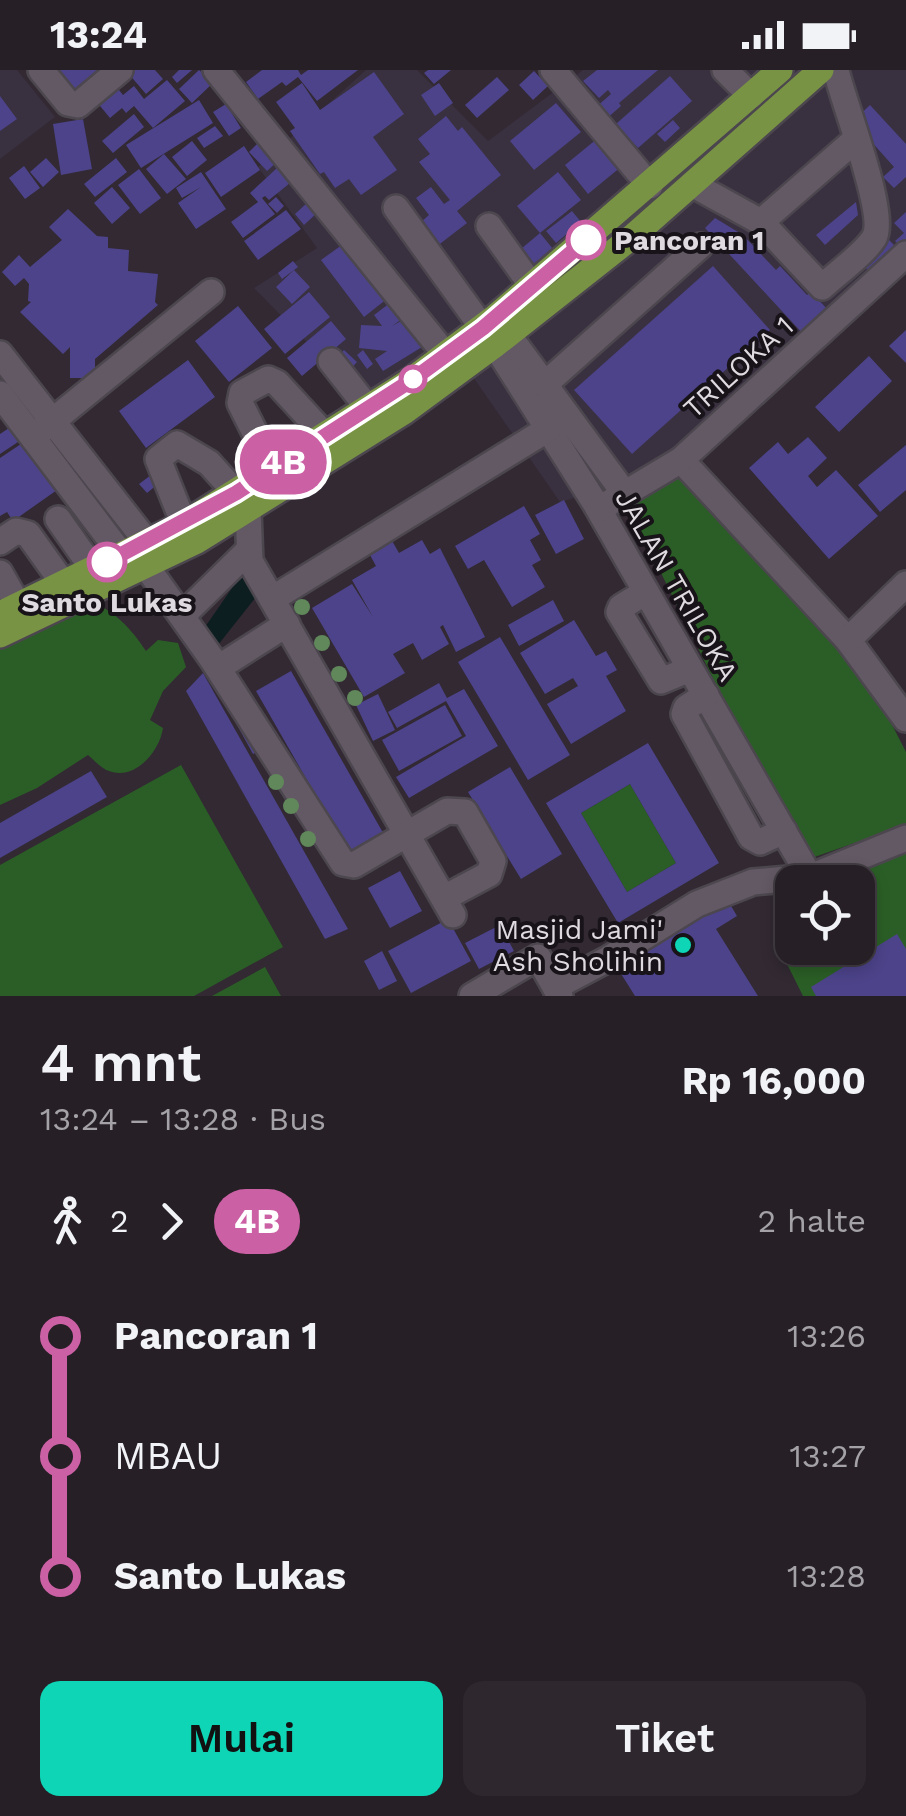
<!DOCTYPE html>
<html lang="id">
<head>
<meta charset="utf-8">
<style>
  :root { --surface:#261f26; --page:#2e272e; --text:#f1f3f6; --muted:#a4a2a7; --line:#423d43; --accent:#0dd5b5 }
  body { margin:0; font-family:"Work Sans",sans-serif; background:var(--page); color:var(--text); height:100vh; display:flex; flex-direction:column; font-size:38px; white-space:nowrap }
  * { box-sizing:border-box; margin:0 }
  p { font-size:32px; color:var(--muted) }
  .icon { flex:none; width:55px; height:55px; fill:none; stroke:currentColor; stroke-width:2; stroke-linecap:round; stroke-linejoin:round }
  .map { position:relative; height:926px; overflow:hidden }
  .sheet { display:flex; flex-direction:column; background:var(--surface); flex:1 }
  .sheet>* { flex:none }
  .badge { padding:0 20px; border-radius:32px; font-size:35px; line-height:65px }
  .controls { position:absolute; left:775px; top:795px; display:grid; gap:20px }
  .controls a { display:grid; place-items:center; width:100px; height:100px; border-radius:20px; background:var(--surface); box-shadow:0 5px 15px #0003,0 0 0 2px var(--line); font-size:50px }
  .map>.badge { position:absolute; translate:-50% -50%; box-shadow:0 0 0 5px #fff }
  .legs { display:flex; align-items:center; gap:15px; height:110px; padding:0 40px; font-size:32px }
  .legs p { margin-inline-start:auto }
  .overview { display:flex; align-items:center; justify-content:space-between; height:170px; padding:0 40px }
  h1 { font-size:55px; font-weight:600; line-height:75px }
  .primary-button { display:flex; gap:20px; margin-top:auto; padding:20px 40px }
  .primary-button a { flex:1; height:115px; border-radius:20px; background:var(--accent); color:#111; font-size:40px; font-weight:600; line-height:115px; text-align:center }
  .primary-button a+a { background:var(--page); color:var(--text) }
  ul { padding:0 40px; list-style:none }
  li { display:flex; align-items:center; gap:35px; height:120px; font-size:38px }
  li i { display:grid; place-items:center; width:15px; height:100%; margin:0 12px; background:currentColor }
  li i::after { content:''; width:25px; height:25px; margin:-12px; border:8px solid; border-radius:50%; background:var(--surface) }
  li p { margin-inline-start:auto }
  li:first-child i { background:linear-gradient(#0000 50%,currentColor 0) }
  li:last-child i { background:linear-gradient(currentColor 50%,#0000 0) }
  .status { display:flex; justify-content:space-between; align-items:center; height:70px; padding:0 50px; background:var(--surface); direction:ltr }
  .status svg { height:28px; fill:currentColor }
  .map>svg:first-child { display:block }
  .commercial { fill:#393040 }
  .green { fill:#2b5e26 }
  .water { fill:#0d1e21 }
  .building { fill:#4c438a; fill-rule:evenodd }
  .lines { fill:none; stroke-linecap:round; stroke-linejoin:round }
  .minor-casing { stroke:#4c464e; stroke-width:30 }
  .major-casing { stroke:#4c464e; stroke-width:30 }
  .minor { stroke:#635964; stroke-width:25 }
  .major { stroke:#799344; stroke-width:25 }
  .tree { fill:#60885b }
  .line-1-casing { stroke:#fff; stroke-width:22 }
  .line-1 { stroke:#cb60a4; stroke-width:15 }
  .stop-1-dot { fill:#fff; stroke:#cb60a4; stroke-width:5 }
  .poi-dot { fill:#0dd5b5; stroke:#171318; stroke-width:4 }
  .labels { text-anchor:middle; stroke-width:8; stroke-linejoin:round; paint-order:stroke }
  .stop-label { font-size:28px; font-weight:bold; fill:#dfd9e0; stroke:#171318; text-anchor:start }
  .street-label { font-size:28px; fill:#dfd9e0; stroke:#171318 }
  .poi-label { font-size:28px; fill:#dfd9e0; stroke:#171318; text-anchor:end }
</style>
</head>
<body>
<div class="status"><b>13:24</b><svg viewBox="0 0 49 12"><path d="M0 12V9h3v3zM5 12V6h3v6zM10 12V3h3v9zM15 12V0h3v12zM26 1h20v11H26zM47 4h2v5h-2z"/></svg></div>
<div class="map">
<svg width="906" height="926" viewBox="0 0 906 926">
  <rect width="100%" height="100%" fill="#322933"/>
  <g class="commercial">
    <path d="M 0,0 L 17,0 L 55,47 L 0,89 Z"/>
    <path d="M 366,0 L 417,0 L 488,71 L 583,0 L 906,0 L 906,179 L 659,404 L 560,432 L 473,307 L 394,361 L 254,218 L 317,178 L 258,97 Z"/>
  </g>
  <g class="green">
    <path d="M 679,400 L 831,536 L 906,682 L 906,755 L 803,791 L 630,440 Z"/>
    <path d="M 86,532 C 111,535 133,561 146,581 L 158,570 L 178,573 L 186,597 L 163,621 L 150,650 L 163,658 C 160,680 136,711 109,701 C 102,699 94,690 88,685 L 37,718 L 0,735 L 0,578 L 17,572 Z"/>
    <path d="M 181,695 L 283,877 L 194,926 L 0,926 L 0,795 Z"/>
    <path d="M 630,714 L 676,793 L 627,822 L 581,743 Z"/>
    <path d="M 906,777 L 906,926 L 803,926 L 787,894 L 789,822 L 792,821 L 792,878 L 858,878 L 858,812 L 814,812 Z"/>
    <path d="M 265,897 L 281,926 L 212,926 Z"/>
  </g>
  <path class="water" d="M 241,505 L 256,527 L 218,575 L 205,557 Z"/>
  <g class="building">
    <path d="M 51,0 L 101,0 L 73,25 Z"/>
    <path d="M 132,0 L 155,0 L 163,9 L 146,24 L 128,3 Z"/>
    <path d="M 179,0 L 192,0 L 177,13 L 172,7 Z"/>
    <path d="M 199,0 L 214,12 L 192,33 L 179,19 Z"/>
    <path d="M 262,0 L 298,0 L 301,5 L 308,0 L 358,0 L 317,31 L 298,7 L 286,16 L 282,12 L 258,29 L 246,12 Z"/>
    <path d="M 428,0 L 451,0 L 434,14 L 424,3 Z"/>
    <path d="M 597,0 L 658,0 L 619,33 L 621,36 L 606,49 L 595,38 L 611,24 L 608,20 L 599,28 L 583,11 Z"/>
    <path d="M 534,1 L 548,16 L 533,30 L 519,15 Z"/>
    <path d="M 374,2 L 404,44 L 373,67 L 397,100 L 361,125 L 349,109 L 335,118 L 324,102 L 320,104 L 290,61 L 295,58 L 276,32 L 302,13 L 320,40 Z"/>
    <path d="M 670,6 L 692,31 L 638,78 L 616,54 Z"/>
    <path d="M 497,7 L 509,20 L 477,48 L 465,35 Z"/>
    <path d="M 167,10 L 185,31 L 153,58 L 134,36 L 126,43 L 122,38 L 110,48 L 96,31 L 115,15 L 123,25 L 134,16 L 144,29 Z"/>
    <path d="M 439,13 L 453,33 L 435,46 L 421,25 Z"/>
    <path d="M 0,26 L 17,49 L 0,61 Z"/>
    <path d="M 199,30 L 213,53 L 141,98 L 126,75 Z"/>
    <path d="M 556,33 L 581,62 L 534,100 L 510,71 Z"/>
    <path d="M 226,34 L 241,58 L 229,66 L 213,42 Z"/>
    <path d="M 870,35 L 906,74 L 906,107 L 894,118 L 883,107 L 894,97 L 853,51 Z"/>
    <path d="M 134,44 L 144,57 L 113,83 L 102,71 Z"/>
    <path d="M 446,46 L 458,61 L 462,57 L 501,105 L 457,141 L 467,153 L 432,180 L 414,158 L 429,145 L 416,128 L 431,117 L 444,134 L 450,130 L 419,92 L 430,84 L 418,69 Z"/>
    <path d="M 83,49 L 92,99 L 61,105 L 53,54 Z"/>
    <path d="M 673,50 L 680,58 L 665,72 L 657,64 Z"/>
    <path d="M 215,56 L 223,66 L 204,78 L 197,68 Z"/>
    <path d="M 598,68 L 622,96 L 588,124 L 565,95 Z"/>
    <path d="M 192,71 L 207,90 L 187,106 L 172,87 Z"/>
    <path d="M 260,71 L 278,91 L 267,101 L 249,82 Z"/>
    <path d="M 244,76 L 260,100 L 221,127 L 205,103 Z"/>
    <path d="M 164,84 L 186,109 L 167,124 L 146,99 Z"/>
    <path d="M 46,88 L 59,102 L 43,117 L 30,102 Z"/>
    <path d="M 116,88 L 127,102 L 95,127 L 84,114 Z"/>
    <path d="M 24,96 L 40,118 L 25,129 L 9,108 Z"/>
    <path d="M 277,98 L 290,113 L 269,130 L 265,126 L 262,128 L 275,144 L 243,168 L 231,152 L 258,132 L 250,123 Z"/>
    <path d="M 139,99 L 161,128 L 140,144 L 118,115 Z"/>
    <path d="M 201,102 L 226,139 L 196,159 L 178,133 L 201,117 L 182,128 L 176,118 Z"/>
    <path d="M 558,102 L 581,130 L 540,163 L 517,136 Z"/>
    <path d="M 112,117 L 130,138 L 112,154 L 94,133 Z"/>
    <path d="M 276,127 L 284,136 L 277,143 L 268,134 Z"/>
    <path d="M 309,131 L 318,142 L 304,155 L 295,144 Z"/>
    <path d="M 856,132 L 858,145 L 825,175 L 816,165 Z"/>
    <path d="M 68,139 L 97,166 L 108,167 L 108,178 L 129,180 L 128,201 L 158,204 L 155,232 L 158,235 L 95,289 L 95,308 L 70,308 L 70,277 L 63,284 L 20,242 L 31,232 L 28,231 L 29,214 L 24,208 L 15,216 L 2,202 L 19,185 L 30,197 L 62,170 L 49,157 Z"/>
    <path d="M 286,140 L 301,159 L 258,190 L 244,171 Z"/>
    <path d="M 572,141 L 581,152 L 556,173 L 546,161 Z"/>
    <path d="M 906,142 L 906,176 L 903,179 L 895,171 L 904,163 L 894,153 Z"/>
    <path d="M 715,148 L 743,165 L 776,200 L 780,196 L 807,225 L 811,222 L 831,243 L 805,266 L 705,158 Z"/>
    <path d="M 540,163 L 553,179 L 527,199 L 515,184 Z"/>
    <path d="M 888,169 L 900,181 L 873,206 L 862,194 Z"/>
    <path d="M 346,172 L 388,228 L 364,247 L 321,190 Z"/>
    <path d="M 293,191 L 298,197 L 282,209 L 278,203 Z"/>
    <path d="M 713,196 L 770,260 L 632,384 L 574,320 Z"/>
    <path d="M 294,200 L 310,217 L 292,234 L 276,217 Z"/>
    <path d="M 309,222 L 330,247 L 285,284 L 264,259 Z"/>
    <path d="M 390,233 L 402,249 L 392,256 L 401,251 L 422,277 L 383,301 L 375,289 L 387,281 L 359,278 L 361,255 L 382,256 L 374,245 Z"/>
    <path d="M 238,236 L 272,278 L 229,312 L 195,271 Z"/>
    <path d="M 331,251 L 346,269 L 302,306 L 287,288 Z"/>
    <path d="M 906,260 L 906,293 L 889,276 Z"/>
    <path d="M 344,280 L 357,292 L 346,304 L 333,292 Z"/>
    <path d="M 363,280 L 373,294 L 367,299 L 357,285 Z"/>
    <path d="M 869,286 L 892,311 L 839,362 L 815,337 Z"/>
    <path d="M 188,290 L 215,327 L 146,378 L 119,341 Z"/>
    <path d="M 12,356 L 21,370 L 0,384 L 0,364 Z"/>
    <path d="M 808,367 L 827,388 L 808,406 L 817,417 L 836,400 L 878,446 L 829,489 L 749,398 L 778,372 L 788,384 Z"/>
    <path d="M 24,372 L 57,420 L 13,451 L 7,442 L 0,446 L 0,388 Z"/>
    <path d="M 906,375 L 906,420 L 880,442 L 858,415 Z"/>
    <path d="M 151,405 L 158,414 L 147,423 L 139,414 Z"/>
    <path d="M 564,430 L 584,469 L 556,484 L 535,445 Z"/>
    <path d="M 524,436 L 540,464 L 530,470 L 541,490 L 532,495 L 545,517 L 512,537 L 484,490 L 468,499 L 455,476 Z"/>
    <path d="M 387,462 L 399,483 L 422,470 L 430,484 L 440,478 L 485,567 L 456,582 L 443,555 L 440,557 L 449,574 L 422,590 L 413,573 L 393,584 L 405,603 L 364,627 L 312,538 L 352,514 L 373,547 L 352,510 L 376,496 L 364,474 Z"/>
    <path d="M 553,530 L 564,551 L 519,576 L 508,555 Z"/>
    <path d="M 574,550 L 596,586 L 606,581 L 617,600 L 606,606 L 626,641 L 571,674 L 547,634 L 578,616 L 573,608 L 545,624 L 520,583 Z"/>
    <path d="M 500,567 L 570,685 L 528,710 L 458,592 Z"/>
    <path d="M 291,601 L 386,768 L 351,787 L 256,621 Z"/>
    <path d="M 203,603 L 348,859 L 325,869 L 186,621 Z"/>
    <path d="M 439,613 L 447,628 L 464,619 L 498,676 L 409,728 L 396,707 L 466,666 L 446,631 L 397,658 L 388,642 Z"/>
    <path d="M 378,624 L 395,660 L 373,671 L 356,635 Z"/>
    <path d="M 445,635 L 462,666 L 399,701 L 382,670 Z"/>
    <path d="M 242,640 L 263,679 L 253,684 L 232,646 Z"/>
    <path d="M 648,673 L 719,793 L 618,853 L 546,733 ZM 630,714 L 676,793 L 627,822 L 581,743 Z"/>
    <path d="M 510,697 L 562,784 L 521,809 L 468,722 Z"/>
    <path d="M 91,701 L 107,727 L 0,788 L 0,753 Z"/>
    <path d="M 400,801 L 422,841 L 390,858 L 368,818 Z"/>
    <path d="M 724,824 L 737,846 L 716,859 L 758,926 L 635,926 L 613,891 Z"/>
    <path d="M 448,849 L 471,891 L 411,923 L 388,881 Z"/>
    <path d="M 500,855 L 514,881 L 479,899 L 465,873 Z"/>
    <path d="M 897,864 L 906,879 L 906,926 L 816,926 L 811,917 Z"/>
    <path d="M 382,881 L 397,911 L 379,920 L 364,891 Z"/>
  </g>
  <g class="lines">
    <g class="minor-casing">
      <g id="minor">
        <path d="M 41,0 L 68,33 L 78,35 L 120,0"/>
        <path d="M 216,0 L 446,285"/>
        <path d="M 553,0 L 650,116"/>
        <path d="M 725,0 L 751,26"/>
        <path d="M 692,114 L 761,152 L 822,217 C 836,204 864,184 874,168 C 888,145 843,32 836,0"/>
        <path d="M 396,138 L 495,275 L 595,433 L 810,807"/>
        <path d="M 761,152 L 855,70"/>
        <path d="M 489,156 L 532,216"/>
        <path d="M 495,247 L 625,424"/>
        <path d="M 0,284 L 147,472"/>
        <path d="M 331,291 L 368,338"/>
        <path d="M 544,315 L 700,176"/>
        <path d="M 0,324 L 121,484"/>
        <path d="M 33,367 L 211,222"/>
        <path d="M 681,390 L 848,570 L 906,649"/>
        <path d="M 273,399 L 240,333 L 242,323 L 268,309 L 277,313 L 325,365"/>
        <path d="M 599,439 L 681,390 L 906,184"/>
        <path d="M 248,440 L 250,491 L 453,845"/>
        <path d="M 58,449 L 93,499"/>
        <path d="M 184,454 L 158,389 L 177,374 L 209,393 L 236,423"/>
        <path d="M 0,472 L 16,461 L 28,464 L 63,513"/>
        <path d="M 146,496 L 212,589 L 343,793 L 354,795 L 447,741 L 465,742 L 493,791 L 489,804 L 444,828"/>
        <path d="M 0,503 L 18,535"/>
        <path d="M 646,522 L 621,537 L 619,542 L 661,611 L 690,599"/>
        <path d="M 272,529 L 548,359"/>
        <path d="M 182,546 L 249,480"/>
        <path d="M 848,570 L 906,514"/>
        <path d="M 218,598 L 287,554"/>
        <path d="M 706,625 L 686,638 L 684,644 L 751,767 L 760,772 L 784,761"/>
        <path d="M 472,926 L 538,887 L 555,917"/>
        <path d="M 560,926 L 555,917 L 608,889 L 697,834 L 753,812 L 810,807 L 906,768"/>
      </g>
    </g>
    <g class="major-casing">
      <g id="major">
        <path d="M 0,544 L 184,454 L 411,310 L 495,247 L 780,0"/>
        <path d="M 0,565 L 197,471 L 404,342 L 495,275 L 632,167 L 821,0"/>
      </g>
    </g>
    <use href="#minor" class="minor"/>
    <use href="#major" class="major"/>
  </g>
  <g class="tree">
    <circle cx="302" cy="537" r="8"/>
    <circle cx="322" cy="573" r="8"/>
    <circle cx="339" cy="604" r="8"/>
    <circle cx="355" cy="628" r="8"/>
    <circle cx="276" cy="712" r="8"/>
    <circle cx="291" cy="736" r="8"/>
    <circle cx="308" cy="769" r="8"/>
  </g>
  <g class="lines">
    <g class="line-1-casing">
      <path id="line-1" d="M 107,492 L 236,423 L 412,310 L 483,258 L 586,170"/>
    </g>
    <use href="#line-1" class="line-1"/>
  </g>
  <g class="stop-1-dot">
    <circle cx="586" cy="170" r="18"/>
    <circle cx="413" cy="309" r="12"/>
    <circle cx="107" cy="492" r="18"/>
  </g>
  <circle class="poi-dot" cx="683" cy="875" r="10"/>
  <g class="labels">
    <g class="stop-label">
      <text x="614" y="180">Pancoran 1</text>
      <text x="107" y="542" text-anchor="middle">Santo Lukas</text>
    </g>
    <g class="street-label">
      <text transform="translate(738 297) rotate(-42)" y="10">TRILOKA 1</text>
      <text transform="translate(677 515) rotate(60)" y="10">JALAN TRILOKA</text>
    </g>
    <g class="poi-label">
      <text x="663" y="869">Masjid Jami'<tspan x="663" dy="32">Ash Sholihin</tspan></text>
    </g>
  </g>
</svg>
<div class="controls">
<a><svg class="icon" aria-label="locate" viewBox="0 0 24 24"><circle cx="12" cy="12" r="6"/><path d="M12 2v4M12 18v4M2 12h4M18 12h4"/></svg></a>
</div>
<b class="badge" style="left:283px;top:392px;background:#cb60a4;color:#fff">4B</b>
</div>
<section class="sheet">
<div class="overview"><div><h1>4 mnt</h1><p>13:24 – 13:28 · Bus</p></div><b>Rp 16,000</b></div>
<div class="legs"><svg class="icon" aria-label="walk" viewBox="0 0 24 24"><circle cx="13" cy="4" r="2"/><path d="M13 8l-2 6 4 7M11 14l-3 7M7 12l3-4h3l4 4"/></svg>2<svg class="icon" aria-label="forward" viewBox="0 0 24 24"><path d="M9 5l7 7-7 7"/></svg><b class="badge" style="background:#cb60a4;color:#fff">4B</b><p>2 halte</p></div>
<ul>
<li><i style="color:#cb60a4"></i><b>Pancoran 1</b><p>13:26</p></li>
<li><i style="color:#cb60a4"></i><span>MBAU</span><p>13:27</p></li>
<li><i style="color:#cb60a4"></i><b>Santo Lukas</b><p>13:28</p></li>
</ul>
<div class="primary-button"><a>Mulai</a><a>Tiket</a></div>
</section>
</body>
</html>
